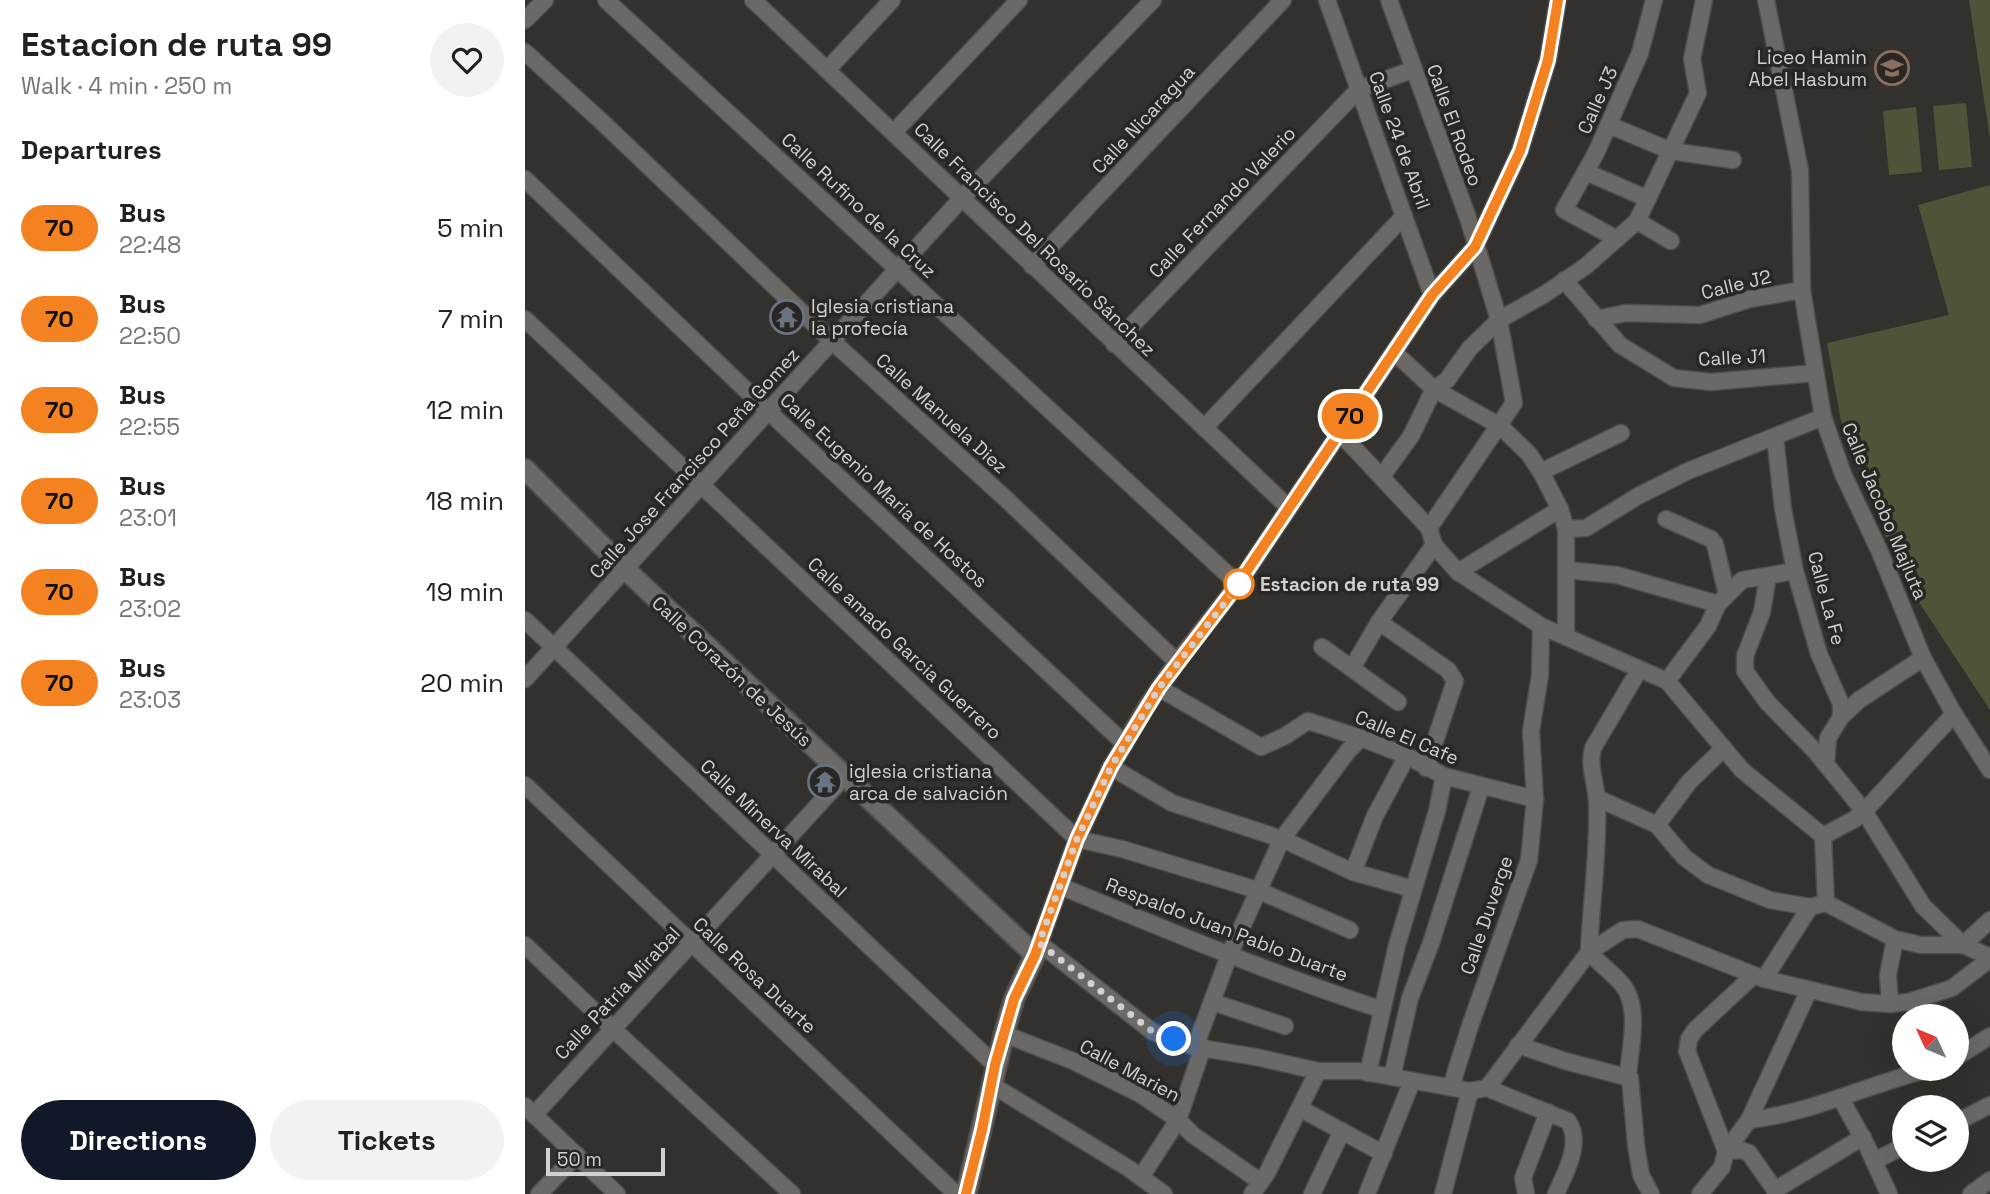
<!DOCTYPE html>
<html lang="en">
<head>
<meta charset="utf-8">
<style>
  :root { --surface:#fff; --page:#f2f2f2; --text:#202124; --muted:#757577; --accent:#111827 }
  body { margin:0; font-family:"Space Grotesk",sans-serif; background:var(--page); color:var(--text); height:100vh; display:flex; flex-direction:column; font-size:26px; white-space:nowrap }
  * { box-sizing:border-box; margin:0 }
  p { font-size:23px; color:var(--muted) }
  .icon { flex:none; width:38px; height:38px; fill:none; stroke:currentColor; stroke-width:2; stroke-linecap:round; stroke-linejoin:round }
  .map { position:relative; flex:1; overflow:hidden }
  .details { display:flex; flex-direction:column; background:var(--surface); width:525px }
  .details>* { flex:none }
  .badge { padding:0 14px; border-radius:23px; font-size:24px; line-height:46px }
  .needle { width:46px; rotate:314deg }
  .tools { position:absolute; left:1367px; top:1004px; display:grid; gap:14px }
  .tools a { display:grid; place-items:center; width:77px; height:77px; border-radius:50%; background:var(--surface); box-shadow:0 7px 28px #0002; font-size:35px }
  .scale { position:absolute; left:21px; bottom:18px; width:119px; box-sizing:border-box; padding-left:7px; border:4px solid #d2d1cf; border-top:0; font-size:19px; line-height:24px; white-space:nowrap; color:#d2d1cf; -webkit-text-stroke:5px #282724; paint-order:stroke }
  .you { position:absolute; width:35px; height:35px; margin:-18px; border:5px solid #fff; border-radius:50%; background:#1a73e8; box-shadow:0 0 0 10px #1a73e833 }
  .map>.badge { position:absolute; translate:-50% -50%; box-shadow:0 0 0 4px #fff }
  h2 { padding:0 21px; font-size:26px; line-height:63px }
  .round { display:grid; place-items:center; flex:none; width:74px; height:74px; border-radius:37px; background:var(--page) }
  .summary { display:flex; align-items:center; justify-content:space-between; height:119px; padding:0 21px }
  h1 { font-size:33px; font-weight:800; line-height:52px }
  .action { display:flex; gap:14px; margin-top:auto; padding:14px 21px }
  .action a { flex:1; height:80px; border-radius:42px; background:var(--accent); color:#fff; font-size:28px; font-weight:800; line-height:80px; text-align:center }
  .action a+a { background:var(--page); color:var(--text) }
  ul { padding:0; list-style:none }
  li { display:flex; align-items:center; gap:21px; height:91px; padding:0 21px }
  li div { flex:1 }
  li b { display:block; font-size:26px }
  li em { font-style:normal }
  li .badge { min-width:77px; font-weight:700; text-align:center }
  main { display:flex; flex:1; min-height:0 }
  .map>svg:first-child { display:block }
  .green { fill:#515338 }
  .lines { fill:none; stroke-linecap:round; stroke-linejoin:round }
  .minor-casing { stroke:#4e4d4a; stroke-width:19 }
  .tertiary-casing { stroke:#4e4d4a; stroke-width:23 }
  .minor { stroke:#6b6966; stroke-width:16 }
  .tertiary { stroke:#6b6966; stroke-width:19 }
  .line-casing { stroke:#fff; stroke-width:16 }
  .line { stroke:#f58220; stroke-width:10 }
  .walk { stroke:#d2d1cf; stroke-width:7; stroke-dasharray:0 12.6 }
  .stop-dot { fill:#fff; stroke:#f58220; stroke-width:3.5 }
  .labels { text-anchor:middle; stroke-width:7; stroke-linejoin:round; paint-order:stroke }
  .poi-label { font-size:19px; fill:#d2d1cf; stroke:#282724; text-anchor:start }
  .street-label { font-size:19px; fill:#d2d1cf; stroke:#282724 }
  .stop-label { font-size:19px; font-weight:bold; fill:#d2d1cf; stroke:#282724; text-anchor:start }
</style>
</head>
<body>
<main>
<section class="details">
<div class="summary"><div><h1>Estacion de ruta 99</h1><p>Walk · 4 min · 250 m</p></div><a class="round"><svg class="icon" aria-label="heart" viewBox="0 0 24 24"><path d="M12 20l-8-8c-3-5 5-10 8-4 3-6 11-1 8 4z"/></svg></a></div>
<h2>Departures</h2>
<ul>
<li><span class="badge" style="background:#f58220;color:#111">70</span><div><b>Bus</b><p>22:48</p></div><em>5 min</em></li>
<li><span class="badge" style="background:#f58220;color:#111">70</span><div><b>Bus</b><p>22:50</p></div><em>7 min</em></li>
<li><span class="badge" style="background:#f58220;color:#111">70</span><div><b>Bus</b><p>22:55</p></div><em>12 min</em></li>
<li><span class="badge" style="background:#f58220;color:#111">70</span><div><b>Bus</b><p>23:01</p></div><em>18 min</em></li>
<li><span class="badge" style="background:#f58220;color:#111">70</span><div><b>Bus</b><p>23:02</p></div><em>19 min</em></li>
<li><span class="badge" style="background:#f58220;color:#111">70</span><div><b>Bus</b><p>23:03</p></div><em>20 min</em></li>
</ul>
<div class="action"><a>Directions</a><a>Tickets</a></div>
</section>
<div class="map">
<svg width="1465" height="1194" viewBox="0 0 1465 1194">
  <rect width="100%" height="100%" fill="#32312e"/>
  <g class="green">
    <path d="M 1444,0 L 1465,0 L 1465,139 Z"/>
    <path d="M 1441,103 L 1447,167 L 1414,170 L 1408,106 Z"/>
    <path d="M 1391,107 L 1397,172 L 1364,175 L 1358,111 Z"/>
    <path d="M 1465,185 L 1465,710 L 1376,575 L 1316,421 L 1302,343 L 1424,315 L 1393,205 Z"/>
  </g>
  <g class="lines">
    <g class="minor-casing">
      <g id="minor">
        <path d="M 81,0 L 713,584"/>
        <path d="M 228,0 L 763,507"/>
        <path d="M 802,0 L 907,295"/>
        <path d="M 864,0 L 943,218 L 974,320 L 989,403 L 904,528"/>
        <path d="M 1241,0 L 1275,170 L 1277,290 L 1298,417 L 1318,474 L 1354,550 L 1398,658 L 1429,714 L 1465,770"/>
        <path d="M 0,20 L 20,0"/>
        <path d="M 0,52 L 75,120 L 308,342 L 481,499 L 652,662"/>
        <path d="M 302,70 L 367,0"/>
        <path d="M 1084,125 L 1146,151 L 1208,160"/>
        <path d="M 369,132 L 494,0"/>
        <path d="M 1061,172 L 1123,199"/>
        <path d="M 0,179 L 244,412 L 600,744"/>
        <path d="M 1112,221 L 1146,241"/>
        <path d="M 1092,239 L 1039,210 L 1071,153 L 1115,53 L 1129,0"/>
        <path d="M 507,266 L 758,0"/>
        <path d="M 1039,280 L 1095,345 L 1149,378 L 1186,382 L 1290,373"/>
        <path d="M 0,319 L 552,839 L 597,849 L 732,890 L 825,930"/>
        <path d="M 1071,319 L 1101,313 L 1175,315 L 1225,299 L 1277,290"/>
        <path d="M 589,344 L 834,89 L 887,70"/>
        <path d="M 869,352 L 909,389 L 975,426 L 1004,454 L 1016,472 L 1035,509 L 1041,529 L 1041,637"/>
        <path d="M 679,428 L 879,216"/>
        <path d="M 814,432 L 904,528 L 909,545 L 933,572 L 1016,626 L 1142,681 L 1217,770 L 1298,836 L 1301,903"/>
        <path d="M 1250,437 L 1258,509 L 1270,571 L 1294,654 L 1316,704 L 1316,717 L 1303,738 L 1301,764"/>
        <path d="M 1016,472 L 1096,433"/>
        <path d="M 857,476 L 886,436 L 909,389 L 922,380 L 945,348 L 974,320 L 1020,294 L 1061,266 L 1112,221 L 1173,93 L 1167,59 L 1179,0"/>
        <path d="M 1141,519 L 1186,539 L 1190,544 L 1202,595"/>
        <path d="M 1041,529 L 1061,528 L 1113,496 L 1163,471 L 1298,417"/>
        <path d="M 1041,570 L 1092,575 L 1193,604 L 1217,580 L 1270,571"/>
        <path d="M 933,572 L 1035,509"/>
        <path d="M 1243,576 L 1237,612 L 1220,656 L 1220,671 L 1242,702 L 1290,751 L 1339,811 L 1398,906 L 1438,945 L 1465,957"/>
        <path d="M 0,620 L 470,1065"/>
        <path d="M 854,622 L 923,670 L 930,681 L 901,768"/>
        <path d="M 797,647 L 873,702"/>
        <path d="M 827,668 L 854,622 L 909,545"/>
        <path d="M 0,679 L 437,198 L 628,0"/>
        <path d="M 1142,681 L 1183,626 L 1193,604"/>
        <path d="M 634,688 L 736,747 L 760,736 L 783,721 L 836,738 L 882,756 L 919,776 L 1010,799"/>
        <path d="M 1316,717 L 1334,700 L 1398,658"/>
        <path d="M 586,767 L 647,803 L 757,839 L 828,872 L 888,889"/>
        <path d="M 0,785 L 431,1194"/>
        <path d="M 1072,798 L 1132,825 L 1159,857 L 1183,875 L 1245,900 L 1285,907 L 1301,903 L 1370,939 L 1396,945 L 1438,945"/>
        <path d="M 1132,825 L 1164,782 L 1199,748"/>
        <path d="M 1298,836 L 1330,819 L 1345,805 L 1429,714"/>
        <path d="M 828,872 L 850,816 L 882,756"/>
        <path d="M 535,886 C 641,930 747,974 855,1009"/>
        <path d="M 514,943 L 628,1032 L 670,1047 L 731,1057 L 793,1071 L 834,1071 L 945,1091 L 962,1088 L 1043,1121 C 1058,1143 1040,1173 1031,1194"/>
        <path d="M 0,945 L 88,1029 L 267,1194"/>
        <path d="M 1438,945 L 1465,920"/>
        <path d="M 510,955 L 552,839 L 586,767 L 621,707 L 652,662 L 713,584 L 907,295 L 950,247 L 995,151 L 1023,60 L 1033,0"/>
        <path d="M 1229,975 L 1170,1030 L 1164,1039 L 1162,1051 L 1201,1151 L 1216,1150 L 1224,1153 L 1250,1190 L 1250,1194"/>
        <path d="M 1239,979 L 1285,907"/>
        <path d="M 687,1002 L 760,1026"/>
        <path d="M 1365,1004 L 1363,975 L 1370,939"/>
        <path d="M 479,1034 L 548,1061 L 615,1094 L 653,1120 L 668,1135 L 736,1182"/>
        <path d="M 993,1045 L 1040,1061 L 1105,1078 L 1111,1145 L 1116,1175 L 1126,1194"/>
        <path d="M 670,1047 L 705,953 L 757,839 L 823,751 L 836,738"/>
        <path d="M 1432,1057 L 1465,1036"/>
        <path d="M 843,1073 L 872,945 L 912,811 L 919,776"/>
        <path d="M 1103,1076 C 1105,1047 1116,1007 1097,984 C 1087,972 1074,964 1064,952 C 1066,902 1074,852 1072,801 C 1071,783 1063,767 1068,748 L 1114,670"/>
        <path d="M 867,1077 L 885,998 L 906,943 L 956,787"/>
        <path d="M 467,1085 L 603,1168 L 639,1194"/>
        <path d="M 926,1087 L 945,1026 L 1004,860 L 1010,799 L 1006,731 L 1015,675 L 1016,626"/>
        <path d="M 962,1088 L 1064,952 L 1098,930 L 1113,929 L 1239,979 L 1337,1002 L 1365,1004 L 1383,1002 L 1427,988 L 1465,959"/>
        <path d="M 1316,1099 L 1342,1146 L 1364,1194"/>
        <path d="M 0,1106 L 92,1194"/>
        <path d="M 776,1109 L 859,1154"/>
        <path d="M 9,1115 L 319,777"/>
        <path d="M 1224,1120 C 1287,1113 1344,1084 1405,1069"/>
        <path d="M 1432,1122 L 1465,1105"/>
        <path d="M 1349,1161 L 1379,1146"/>
        <path d="M 616,1177 L 653,1120 L 678,1047"/>
        <path d="M 1250,1190 L 1338,1137"/>
        <path d="M 14,1194 L 52,1155"/>
        <path d="M 727,1194 L 742,1173 L 793,1071"/>
        <path d="M 787,1194 L 817,1131"/>
        <path d="M 842,1194 L 887,1081"/>
        <path d="M 918,1194 L 945,1091"/>
        <path d="M 1001,1194 L 998,1178 L 1023,1112"/>
        <path d="M 1175,1194 L 1197,1167 L 1201,1151 L 1224,1120 L 1284,990"/>
        <path d="M 1446,1194 L 1465,1180"/>
      </g>
    </g>
    <g class="tertiary-casing">
      <path id="tertiary" d="M 0,469 L 100,569 L 510,955 L 489,999 L 479,1034 L 441,1194"/>
    </g>
    <use href="#minor" class="minor"/>
    <use href="#tertiary" class="tertiary"/>
  </g>
  <g class="lines">
    <g class="line-casing">
      <path id="line" d="M 441,1194 L 457,1130 L 470,1065 L 489,999 L 510,955 L 552,839 L 586,767 L 634,688 L 713,584 L 907,295 L 950,247 L 995,151 L 1023,60 L 1033,0"/>
    </g>
    <use href="#line" class="line"/>
    <path class="walk" d="M 649,1039 L 628,1032 L 514,943 L 552,839 L 586,767 L 634,688 L 714,584"/>
  </g>
  <defs>
    <g id="school-ring" transform="scale(1.75)"><circle r="9.5" fill="#282724" stroke="#8d6e63" stroke-width="1.5"/><path d="M0-5L7-2L0 1L-7-2ZM-4 1L0 2.5L4 1V4Q0 6-4 4Z" fill="#8d6e63"/></g>
    <g id="temple-ring" transform="scale(1.75)"><circle r="9.5" fill="#282724" stroke="#6b7280" stroke-width="1.5"/><path d="M0-6L5-2H3V0L6.5 2.5H4V6H1.5V3h-3V6H-4V2.5H-6.5L-3 0V-2H-5Z" fill="#6b7280"/></g>
  </defs>
  <g fill-rule="evenodd">
    <use href="#school-ring" x="1367" y="68"/>
    <use href="#temple-ring" x="262" y="317"/>
    <use href="#temple-ring" x="300" y="782"/>
  </g>
  <circle class="stop-dot" cx="714" cy="584" r="14"/>
  <g class="labels">
    <g class="poi-label">
      <text x="1342" y="64" text-anchor="end">Liceo Hamin<tspan x="1342" dy="22">Abel Hasbum</tspan></text>
      <text x="286" y="313">Iglesia cristiana<tspan x="286" dy="22">la profecía</tspan></text>
      <text x="324" y="778">iglesia cristiana<tspan x="324" dy="22">arca de salvación</tspan></text>
    </g>
    <g class="street-label">
      <text transform="translate(1072 100) rotate(-66)" y="7">Calle J3</text>
      <text transform="translate(618 119) rotate(-47)" y="7">Calle Nicaragua</text>
      <text transform="translate(930 125) rotate(70)" y="7">Calle El Rodeo</text>
      <text transform="translate(875 140) rotate(70)" y="7">Calle 24 de Abril</text>
      <text transform="translate(697 202) rotate(-46)" y="7">Calle Fernando Valerio</text>
      <text transform="translate(334 205) rotate(43)" y="7">Calle Rufino de la Cruz</text>
      <text transform="translate(510 239) rotate(44)" y="7">Calle Francisco Del Rosario Sánchez</text>
      <text transform="translate(1211 284) rotate(-14)" y="7">Calle J2</text>
      <text transform="translate(1207 357) rotate(-3)" y="7">Calle J1</text>
      <text transform="translate(417 413) rotate(42)" y="7">Calle Manuela Diez</text>
      <text transform="translate(169 463) rotate(-48)" y="7">Calle Jose Francisco Peña Gomez</text>
      <text transform="translate(359 490) rotate(43)" y="7">Calle Eugenio Maria de Hostos</text>
      <text transform="translate(1360 511) rotate(67)" y="7">Calle Jacobo Majluta</text>
      <text transform="translate(1302 598) rotate(75)" y="7">Calle La Fe</text>
      <text transform="translate(380 648) rotate(43)" y="7">Calle amado Garcia Guerrero</text>
      <text transform="translate(207 671) rotate(43)" y="7">Calle Corazón de Jesús</text>
      <text transform="translate(882 737) rotate(23)" y="7">Calle El Cafe</text>
      <text transform="translate(249 828) rotate(43)" y="7">Calle Minerva Mirabal</text>
      <text transform="translate(961 915) rotate(-71)" y="7">Calle Duverge</text>
      <text transform="translate(702 929) rotate(21)" y="7">Respaldo Juan Pablo Duarte</text>
      <text transform="translate(230 975) rotate(43)" y="7">Calle Rosa Duarte</text>
      <text transform="translate(92 993) rotate(-47)" y="7">Calle Patria Mirabal</text>
      <text transform="translate(605 1070) rotate(28)" y="7">Calle Marien</text>
    </g>
    <g class="stop-label">
      <text x="735" y="591">Estacion de ruta 99</text>
    </g>
  </g>
</svg>
<div class="tools">
<a><svg class="needle" viewBox="-14 -14 28 28"><path d="M0-13l5 13h-10z" fill="#e53935"/><path d="M0 13l5-13h-10z" fill="#757577"/></svg></a>
<a><svg class="icon" aria-label="layers" viewBox="0 0 24 24"><path d="M12 4l9 5-9 5-9-5zM3 14l9 5 9-5"/></svg></a>
</div>
<div class="scale">50 m</div>
<div class="you" style="left:649px;top:1039px"></div>
<b class="badge" style="left:825px;top:416px;background:#f58220;color:#111">70</b>
</div>
</main>
</body>
</html>
